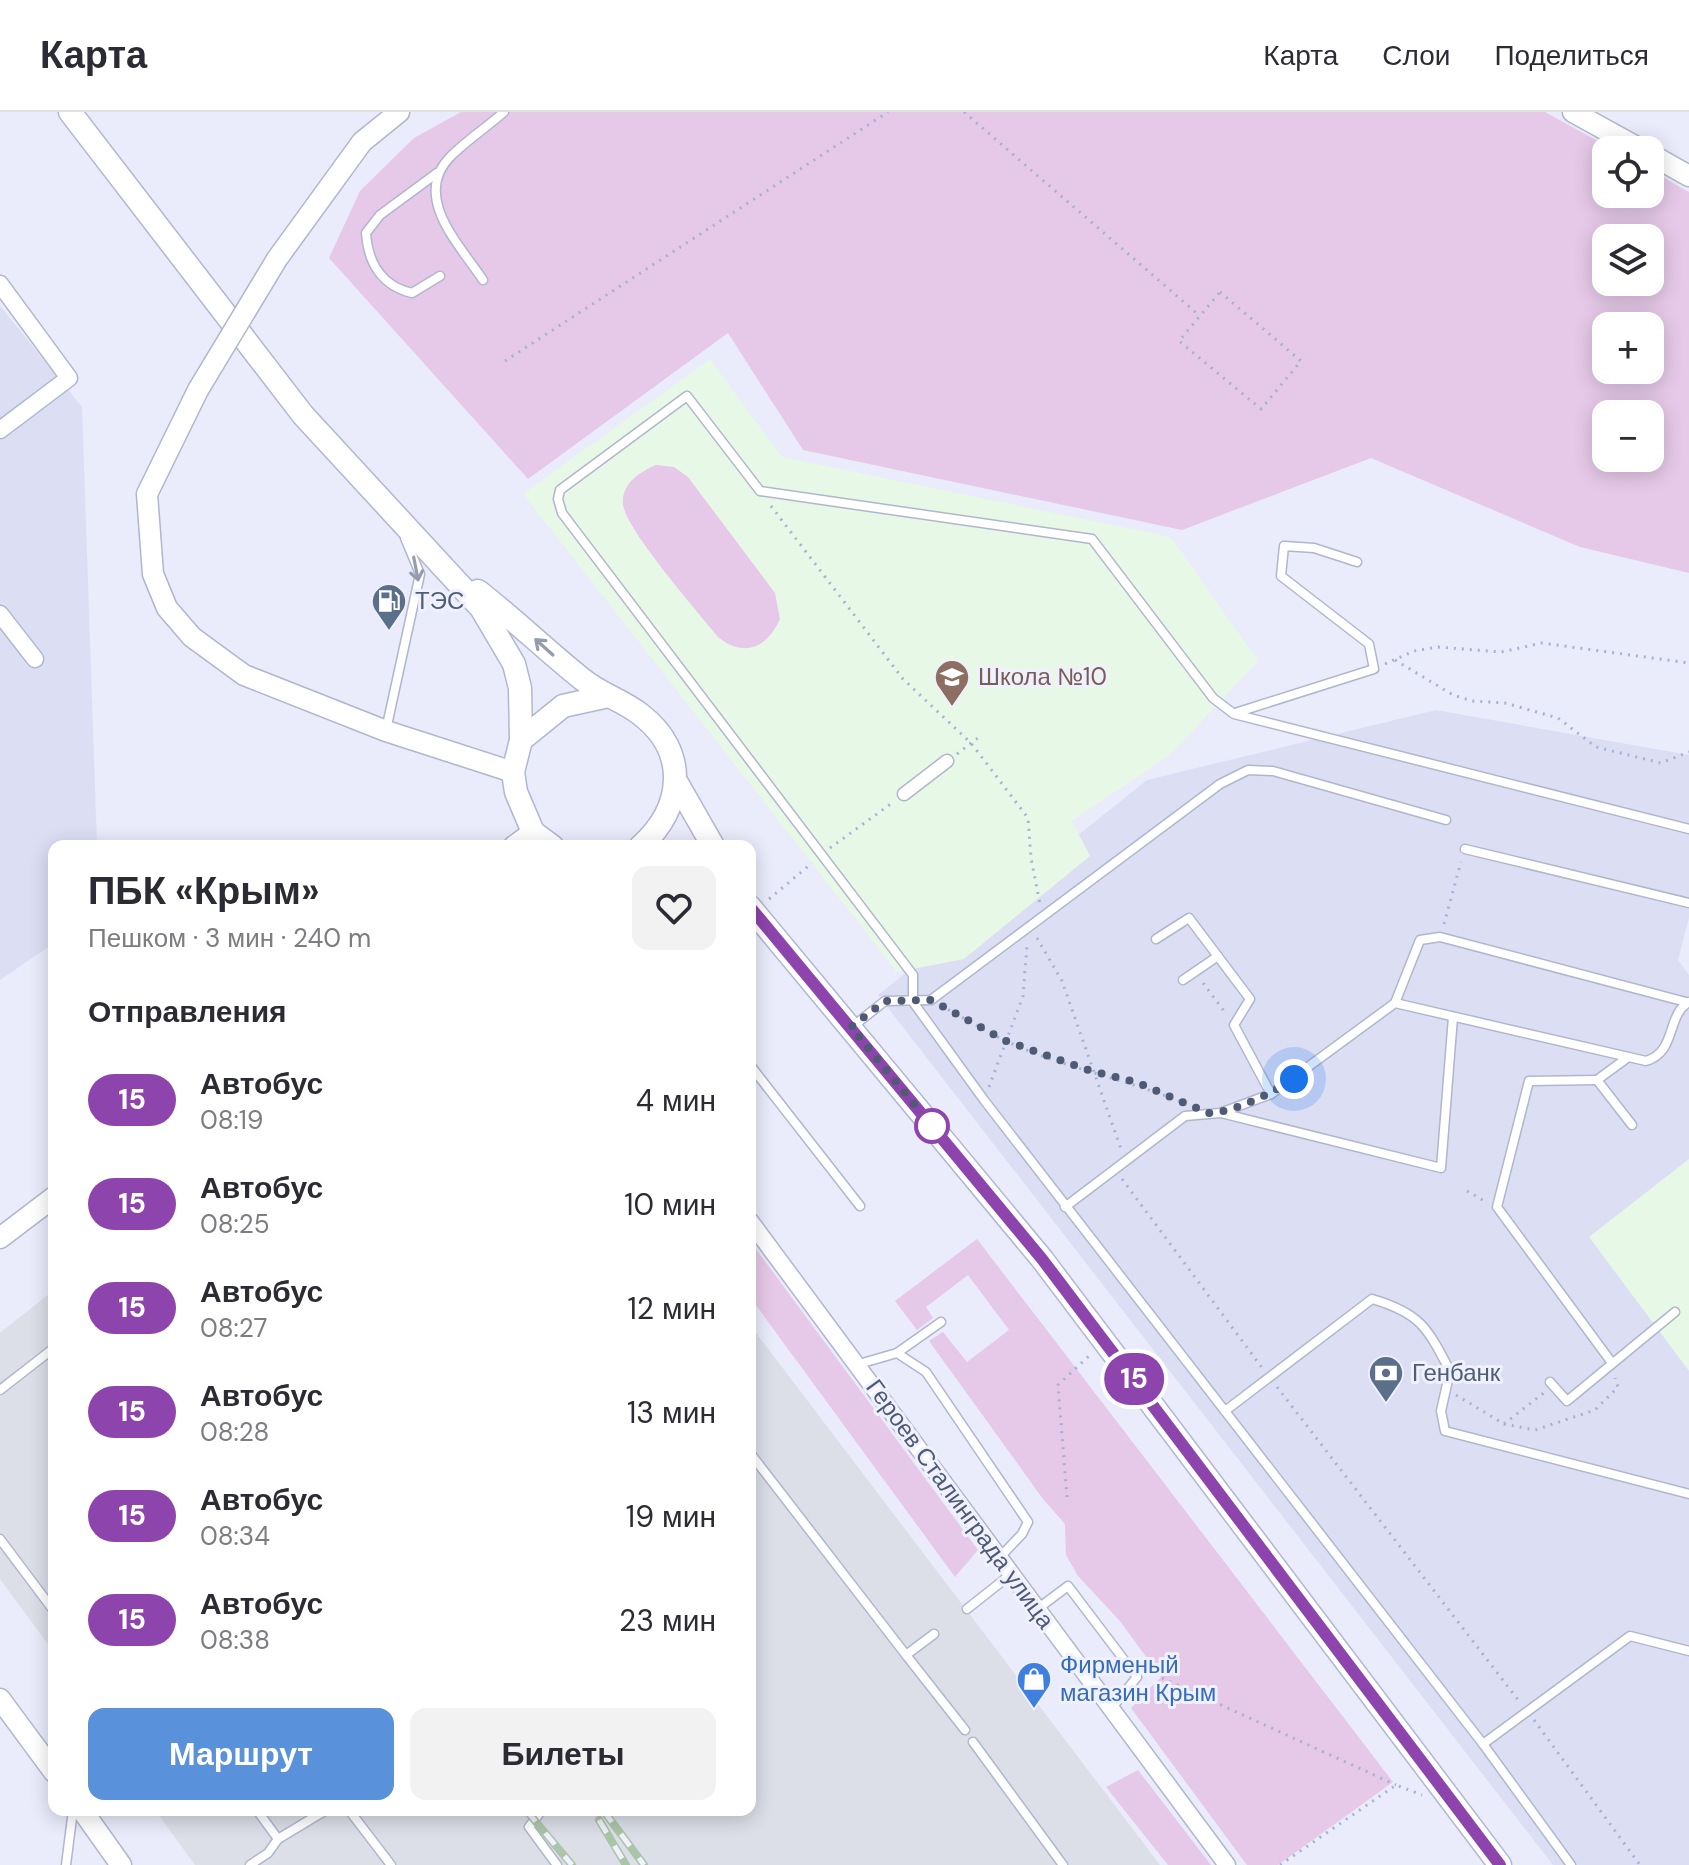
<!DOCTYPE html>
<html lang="ru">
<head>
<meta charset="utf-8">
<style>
  :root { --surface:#fff; --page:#f2f2f3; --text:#2b2b33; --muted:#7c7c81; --line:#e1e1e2; --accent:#5991db }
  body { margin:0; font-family:"DM Sans",sans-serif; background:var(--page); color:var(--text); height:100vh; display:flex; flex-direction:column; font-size:30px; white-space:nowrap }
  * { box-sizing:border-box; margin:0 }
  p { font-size:26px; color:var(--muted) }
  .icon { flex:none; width:44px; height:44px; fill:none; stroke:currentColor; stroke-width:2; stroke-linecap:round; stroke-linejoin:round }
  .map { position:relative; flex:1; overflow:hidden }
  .side { position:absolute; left:48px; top:728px; width:708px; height:976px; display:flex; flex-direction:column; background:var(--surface); border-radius:16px; box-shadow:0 4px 20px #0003 }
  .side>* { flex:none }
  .badge { padding:0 16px; border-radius:26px; font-size:28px; line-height:52px }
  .controls { position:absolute; left:1592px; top:24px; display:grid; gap:16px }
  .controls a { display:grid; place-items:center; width:72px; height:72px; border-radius:16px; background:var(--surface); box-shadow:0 4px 20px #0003; font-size:40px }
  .you { position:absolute; width:40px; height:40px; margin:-20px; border:6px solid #fff; border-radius:50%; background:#1a73e8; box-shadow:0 0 0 12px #1a73e833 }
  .map>.badge { position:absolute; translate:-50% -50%; box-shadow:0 0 0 4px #fff }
  h2 { padding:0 40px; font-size:30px; line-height:72px }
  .round { display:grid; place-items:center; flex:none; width:84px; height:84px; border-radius:16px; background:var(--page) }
  .summary { display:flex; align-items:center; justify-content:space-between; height:136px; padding:0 40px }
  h1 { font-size:38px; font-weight:600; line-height:60px }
  .cta { display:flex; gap:16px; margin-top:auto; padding:16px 40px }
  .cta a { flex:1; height:92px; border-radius:16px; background:var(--accent); color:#fff; font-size:32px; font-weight:600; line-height:92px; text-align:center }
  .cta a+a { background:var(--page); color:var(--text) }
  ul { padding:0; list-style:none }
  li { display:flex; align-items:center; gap:24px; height:104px; padding:0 40px }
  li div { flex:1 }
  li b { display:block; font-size:30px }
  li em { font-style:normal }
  li .badge { min-width:88px; font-weight:700; text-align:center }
  header { display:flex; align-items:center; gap:48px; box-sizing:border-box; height:112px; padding:0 40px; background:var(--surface); border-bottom:2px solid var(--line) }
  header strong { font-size:38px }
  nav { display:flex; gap:44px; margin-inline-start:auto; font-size:28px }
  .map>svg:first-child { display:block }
  .residential { fill:#dcdef4 }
  .industrial { fill:#dcdee8 }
  .education { fill:#e7f8e6 }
  .green { fill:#e6c9e8; fill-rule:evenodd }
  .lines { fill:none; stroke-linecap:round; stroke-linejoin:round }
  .service-casing { stroke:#b0b6cd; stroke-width:11 }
  .pedestrian-casing { stroke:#b0b6cd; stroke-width:15 }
  .minor-casing { stroke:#b0b6cd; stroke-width:19 }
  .tertiary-casing { stroke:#b0b6cd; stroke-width:23 }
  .secondary-casing { stroke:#b1b7d1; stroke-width:25 }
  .path { stroke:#a6b2d4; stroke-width:3; stroke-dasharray:2 6; stroke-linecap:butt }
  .service { stroke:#fff; stroke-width:8 }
  .pedestrian { stroke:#fff; stroke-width:12 }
  .minor { stroke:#fff; stroke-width:16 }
  .tertiary { stroke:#fff; stroke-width:20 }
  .secondary { stroke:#fff; stroke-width:22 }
  .rail-casing { stroke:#abc5a8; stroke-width:8 }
  .rail { stroke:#f0f1fe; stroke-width:5; stroke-dasharray:15; stroke-linecap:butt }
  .tertiary-bridge-casing { stroke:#b0b6cd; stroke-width:23; stroke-linecap:butt }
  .tertiary-bridge { stroke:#fff; stroke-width:20 }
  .oneway { stroke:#959cac }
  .line-casing { stroke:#fff; stroke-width:18 }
  .line { stroke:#8e44ad; stroke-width:12 }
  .walk { stroke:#4f5a74; stroke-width:8; stroke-dasharray:0 14.4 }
  .stop-dot { fill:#fff; stroke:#8e44ad; stroke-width:4 }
  .labels { text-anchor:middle; stroke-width:6; stroke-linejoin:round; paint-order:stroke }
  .service-label { font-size:24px; fill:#4e5e75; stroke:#f0f1fe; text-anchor:start }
  .education-label { font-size:24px; fill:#785e54; stroke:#f0f1fe; text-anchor:start }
  .street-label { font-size:24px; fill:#4f5a74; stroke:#f0f1fe }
  .shop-label { font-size:24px; fill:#366cbe; stroke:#f0f1fe; text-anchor:start }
</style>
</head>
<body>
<header>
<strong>Карта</strong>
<nav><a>Карта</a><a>Слои</a><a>Поделиться</a></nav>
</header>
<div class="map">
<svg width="1689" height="1753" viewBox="0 0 1689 1753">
  <rect width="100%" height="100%" fill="#eaebfb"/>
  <g class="residential">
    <path d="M 0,194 L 82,295 L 97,734 L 54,734 L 54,831 L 0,868 Z"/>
    <path d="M 1436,598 L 1689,643 L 1689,806 L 1678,848 L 1689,863 L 1689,1753 L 1553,1753 L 878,883 L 1147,668 Z"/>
  </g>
  <g class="industrial">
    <path d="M 54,1178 L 54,1540 L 0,1467 L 0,1221 Z"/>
    <path d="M 750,1213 L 1160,1753 L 195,1753 L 155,1698 L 750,1698 Z"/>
  </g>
  <g class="education">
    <path d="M 710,247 L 782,345 L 1171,425 L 1258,549 L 1170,643 L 1072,709 L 1090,744 L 964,847 L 897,860 L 523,382 Z"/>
    <path d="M 1689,1047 L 1689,1259 L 1589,1125 Z"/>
  </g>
  <g class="green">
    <path d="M 461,0 L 1545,0 L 1614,38 L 1606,38 L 1606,82 L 1650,82 L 1650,58 L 1689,80 L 1689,461 L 1580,435 L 1371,346 L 1182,418 L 803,338 L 728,221 L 528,367 L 329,146 L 360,79 L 414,26 ZM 1606,126 L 1650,126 L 1650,170 L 1606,170 ZM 1606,214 L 1650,214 L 1650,258 L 1606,258 ZM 1606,302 L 1650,302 L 1650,346 L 1606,346 Z"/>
    <path d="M 656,353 L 674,355 L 688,365 L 775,481 L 780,507 C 767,536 744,546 718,525 C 698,500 627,419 623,393 C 621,372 639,360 656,353 Z"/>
    <path d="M 977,1127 L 1393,1670 L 1278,1753 L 1247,1753 L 1131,1596 L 1161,1565 L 1119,1508 L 1078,1464 L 1066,1443 L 1065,1412 L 1043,1387 L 929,1229 L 943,1220 L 967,1250 L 1009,1218 L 968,1163 L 926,1195 L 933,1206 L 917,1218 L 895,1189 Z"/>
    <path d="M 750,1129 L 978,1438 L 955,1465 L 750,1185 Z"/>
    <path d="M 1138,1658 L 1211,1753 L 1168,1753 L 1106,1675 Z"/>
  </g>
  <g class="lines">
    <g class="service-casing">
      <g id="service">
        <path d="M 437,61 L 380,103 L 366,121 C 368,151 382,174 412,181 L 440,164"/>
        <path d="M 483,168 C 459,132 411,84 451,44 C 467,28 487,15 504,0"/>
        <path d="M 1235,601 L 1374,557 L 1369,532 L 1281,464 L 1284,434 L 1314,436 L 1357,450"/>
        <path d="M 386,618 L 420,462 L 405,426"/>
        <path d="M 1465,737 L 1689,791"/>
        <path d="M 1156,827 L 1189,806 L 1250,887 L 1234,913 L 1271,982"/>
        <path d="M 1183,868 L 1218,844"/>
        <path d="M 1395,891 L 1420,828 L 1440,825 L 1686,890"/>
        <path d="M 852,915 L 885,889 L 931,888 L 1220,672 L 1248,658 L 1273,659 L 1446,708"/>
        <path d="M 1627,946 L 1597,968 L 1632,1013"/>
        <path d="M 750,953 L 860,1094"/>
        <path d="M 1597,968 L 1529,969 L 1497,1095 L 1612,1251"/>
        <path d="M 1221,1001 L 1441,1056 L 1453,905"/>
        <path d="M 1065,1095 L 1185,1004 L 1220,1001 L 1271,982 L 1395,891 L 1646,949 C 1677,940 1666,903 1689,890"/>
        <path d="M 897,1241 L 941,1210"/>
        <path d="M 859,1252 L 897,1241 L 926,1260 L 1028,1410 L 1022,1422 L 999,1446"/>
        <path d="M 1550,1270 L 1567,1289 L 1675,1200"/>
        <path d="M 0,1278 L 54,1236"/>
        <path d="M 1225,1299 L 1372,1187 C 1420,1201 1427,1215 1450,1259 L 1441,1299 L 1445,1319 L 1689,1382"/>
        <path d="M 750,1341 L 906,1543 L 934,1522"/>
        <path d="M 0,1427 L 54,1499"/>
        <path d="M 967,1497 L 1010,1463"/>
        <path d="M 1036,1498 L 1068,1474 L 1137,1565 L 1111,1597"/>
        <path d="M 906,1543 L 965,1618"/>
        <path d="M 973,1630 L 1063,1753"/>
        <path d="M 1483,1632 L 1630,1524 L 1689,1539"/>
        <path d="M 257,1698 L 278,1727 L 326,1698"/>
        <path d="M 349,1698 L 391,1753"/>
        <path d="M 542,1698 L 529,1715 L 557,1753"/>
        <path d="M 66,1753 L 73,1698"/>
        <path d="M 250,1753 L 268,1741 L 278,1727"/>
        <path d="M 1571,1753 L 1483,1632 L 984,988 L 913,890 L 913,863 L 562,401 L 558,387 L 560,378 L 687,284 L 760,379 L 1092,427 L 1213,586 L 1234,602 L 1689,717"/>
      </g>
    </g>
    <g class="pedestrian-casing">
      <path id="pedestrian" d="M 904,682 L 947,649"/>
    </g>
    <g class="minor-casing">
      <g id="minor">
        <path d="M 0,172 L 69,266 L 0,318"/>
        <path d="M 0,502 L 35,547"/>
        <path d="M 750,1109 L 1227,1753"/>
      </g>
    </g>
    <g class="tertiary-casing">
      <g id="tertiary">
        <path d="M 1573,0 L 1642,38"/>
        <path d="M 1650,42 L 1689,64"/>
        <path d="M 277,147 L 362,30 L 399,0"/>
        <path d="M 198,278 L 147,382 L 153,462 L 167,496 L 192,525 L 244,563 L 386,619 L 513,660"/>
        <path d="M 514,734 L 533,720"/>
        <path d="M 0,1126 L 54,1085"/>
        <path d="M 0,1587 L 54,1660"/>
        <path d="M 82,1698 L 121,1753"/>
      </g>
    </g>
    <g class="secondary-casing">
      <g id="secondary">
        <path d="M 70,0 L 303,303 L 481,496 L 514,552 L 520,576 L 521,628 L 513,660 L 516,680 L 533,720 L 552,734"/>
        <path d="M 478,479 C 514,507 547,539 582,567 C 602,583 622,588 640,602 C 689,639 684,695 641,734"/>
        <path d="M 521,628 L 563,594 L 604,585"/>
        <path d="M 677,671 L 713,734"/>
        <path d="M 750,795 L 1042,1147 L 1500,1753"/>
      </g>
    </g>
    <g class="path">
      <path d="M 964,0 L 1200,204"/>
      <path d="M 1220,180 L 1301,249 L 1261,297 L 1179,229 Z"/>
      <path d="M 505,249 L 888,0"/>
      <path d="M 771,394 L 903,567 L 971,631 L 1028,706 L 1031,746 L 1040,792"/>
      <path d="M 1395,548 L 1453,583 L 1472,589 L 1505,591 L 1558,606 L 1596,635 L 1661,651 L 1689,640"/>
      <path d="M 1385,552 L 1414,539 L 1438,535 L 1501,540 L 1542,531 L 1689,551"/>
      <path d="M 957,642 L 979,625"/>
      <path d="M 830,736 L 892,691"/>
      <path d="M 769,787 L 812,751"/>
      <path d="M 1444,812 L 1461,750"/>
      <path d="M 1037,826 L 1062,869 L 1121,1037"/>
      <path d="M 1203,871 L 1227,903"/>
      <path d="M 941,894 C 963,905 984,919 1006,929 C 1063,956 1127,967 1186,992"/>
      <path d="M 989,975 L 1023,884 L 1027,833"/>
      <path d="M 1122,1067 L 1263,1257"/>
      <path d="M 1467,1079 L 1486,1090"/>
      <path d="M 1277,1275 L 1519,1589"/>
      <path d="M 1456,1283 L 1504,1312 L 1535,1318 L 1595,1298 L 1618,1275 L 1615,1266"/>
      <path d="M 1504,1312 L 1545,1280"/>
      <path d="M 1067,1385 L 1058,1273 L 1090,1243"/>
      <path d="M 1162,1566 L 1396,1673"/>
      <path d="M 1534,1608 L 1640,1753"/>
      <path d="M 1280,1753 L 1396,1673 L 1422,1683"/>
    </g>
    <use href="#service" class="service"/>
    <use href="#pedestrian" class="pedestrian"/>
    <use href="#minor" class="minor"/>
    <use href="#tertiary" class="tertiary"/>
    <use href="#secondary" class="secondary"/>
    <g class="rail-casing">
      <g id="rail">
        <path d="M 526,1698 L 572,1753"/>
        <path d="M 603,1698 L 644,1753"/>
        <path d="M 599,1708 L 626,1753"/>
      </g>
    </g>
    <use href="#rail" class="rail"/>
    <g class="tertiary-bridge-casing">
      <path id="tertiary-bridge" d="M 198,278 L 277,147"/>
    </g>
    <use href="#tertiary-bridge" class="tertiary-bridge"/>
  </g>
  <defs><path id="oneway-shaft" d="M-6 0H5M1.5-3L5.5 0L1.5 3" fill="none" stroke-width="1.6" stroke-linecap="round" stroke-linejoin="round" transform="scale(2)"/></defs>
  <g class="oneway">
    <use href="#oneway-shaft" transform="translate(416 457) rotate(79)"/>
    <use href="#oneway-shaft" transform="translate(544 535) rotate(-138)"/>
  </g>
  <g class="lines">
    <g class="line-casing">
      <path id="line" d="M 750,795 L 1042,1147 L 1500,1753"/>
    </g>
    <use href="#line" class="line"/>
    <path class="walk" d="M 932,1014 L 851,915 L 885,889 L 931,888 L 1006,929 L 1091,959 L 1136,970 L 1208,1001 C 1233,1001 1272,981 1294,967"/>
  </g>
  <defs>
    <g id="fuel-pin" transform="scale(1.8)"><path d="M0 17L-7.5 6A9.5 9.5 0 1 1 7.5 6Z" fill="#5c6f8a" stroke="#f0f1fe"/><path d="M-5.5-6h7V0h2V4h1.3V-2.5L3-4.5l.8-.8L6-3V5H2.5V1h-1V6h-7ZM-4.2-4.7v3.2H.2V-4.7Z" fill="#fff"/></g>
    <g id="school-pin" transform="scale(1.8)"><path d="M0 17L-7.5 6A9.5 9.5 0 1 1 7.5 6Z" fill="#8d6e63" stroke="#f0f1fe"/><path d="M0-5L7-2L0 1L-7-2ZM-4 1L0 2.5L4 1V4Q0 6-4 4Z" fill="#fff"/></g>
    <g id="bank-pin" transform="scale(1.8)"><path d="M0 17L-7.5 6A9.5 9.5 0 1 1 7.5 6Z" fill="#5c6f8a" stroke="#f0f1fe"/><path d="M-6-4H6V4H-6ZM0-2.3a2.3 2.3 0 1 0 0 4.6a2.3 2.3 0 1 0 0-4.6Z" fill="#fff"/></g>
    <g id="shop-pin" transform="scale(1.8)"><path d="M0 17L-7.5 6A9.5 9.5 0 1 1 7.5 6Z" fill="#3f7fe0" stroke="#f0f1fe"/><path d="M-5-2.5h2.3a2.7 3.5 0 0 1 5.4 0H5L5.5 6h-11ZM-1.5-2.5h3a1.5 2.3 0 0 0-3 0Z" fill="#fff"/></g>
  </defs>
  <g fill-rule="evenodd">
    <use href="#fuel-pin" x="389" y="489"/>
    <use href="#school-pin" x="952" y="565"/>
    <use href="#bank-pin" x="1386" y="1261"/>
    <use href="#shop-pin" x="1034" y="1567"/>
  </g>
  <circle class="stop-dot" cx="932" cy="1014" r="16"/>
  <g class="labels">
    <g class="service-label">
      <text x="415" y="497">ТЭС</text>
      <text x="1412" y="1269">Генбанк</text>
    </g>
    <g class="education-label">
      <text x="978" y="573">Школа №10</text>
    </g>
    <g class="street-label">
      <text transform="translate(960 1392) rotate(54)" y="8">Героев Сталинграда улица</text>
    </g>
    <g class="shop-label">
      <text x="1060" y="1561">Фирменый<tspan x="1060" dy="28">магазин Крым</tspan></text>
    </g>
  </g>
</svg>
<div class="controls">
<a><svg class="icon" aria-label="locate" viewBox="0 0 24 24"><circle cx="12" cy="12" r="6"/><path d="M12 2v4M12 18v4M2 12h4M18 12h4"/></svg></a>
<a><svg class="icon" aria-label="layers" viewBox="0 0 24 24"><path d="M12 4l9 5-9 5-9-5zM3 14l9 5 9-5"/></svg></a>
<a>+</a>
<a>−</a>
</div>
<div class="you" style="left:1294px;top:967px"></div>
<b class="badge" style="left:1134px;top:1267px;background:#8e44ad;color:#fff">15</b>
<section class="side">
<div class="summary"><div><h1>ПБК «Крым»</h1><p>Пешком · 3 мин · 240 m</p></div><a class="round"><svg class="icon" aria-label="heart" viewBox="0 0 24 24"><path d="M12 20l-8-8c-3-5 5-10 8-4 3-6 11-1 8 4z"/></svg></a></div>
<h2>Отправления</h2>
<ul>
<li><span class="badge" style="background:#8e44ad;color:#fff">15</span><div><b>Автобус</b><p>08:19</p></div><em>4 мин</em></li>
<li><span class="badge" style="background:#8e44ad;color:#fff">15</span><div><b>Автобус</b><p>08:25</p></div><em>10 мин</em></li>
<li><span class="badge" style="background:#8e44ad;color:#fff">15</span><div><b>Автобус</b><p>08:27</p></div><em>12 мин</em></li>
<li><span class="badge" style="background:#8e44ad;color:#fff">15</span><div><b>Автобус</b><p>08:28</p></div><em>13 мин</em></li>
<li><span class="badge" style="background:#8e44ad;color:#fff">15</span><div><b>Автобус</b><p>08:34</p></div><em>19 мин</em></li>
<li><span class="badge" style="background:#8e44ad;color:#fff">15</span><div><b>Автобус</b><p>08:38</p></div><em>23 мин</em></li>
</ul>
<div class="cta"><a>Маршрут</a><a>Билеты</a></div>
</section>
</div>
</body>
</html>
